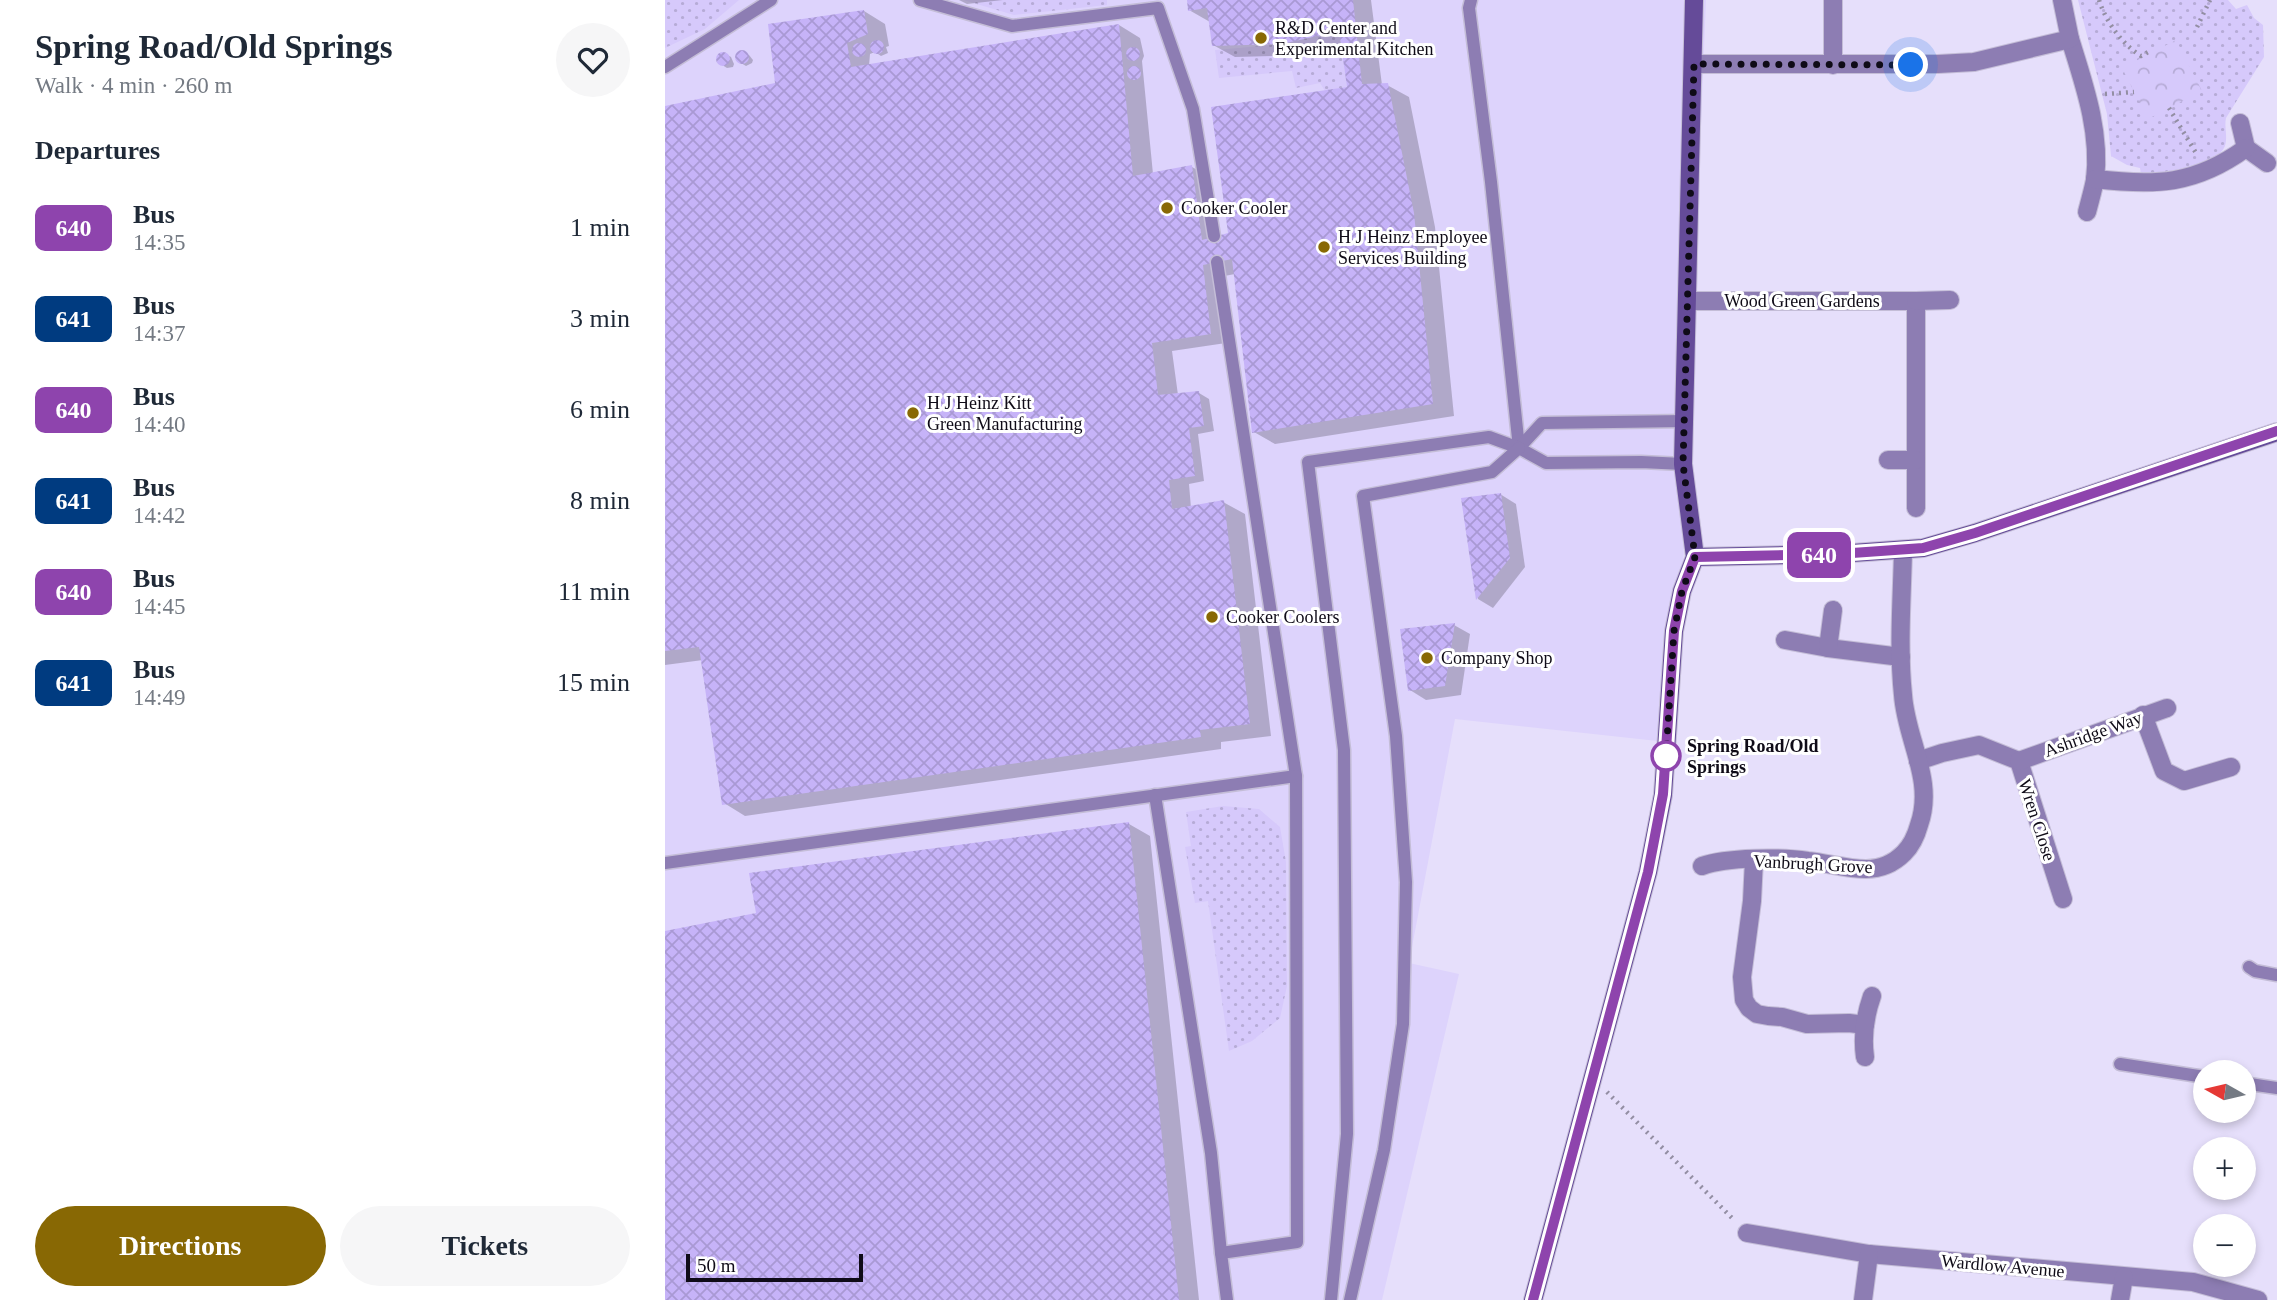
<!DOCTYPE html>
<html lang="en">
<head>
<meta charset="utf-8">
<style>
  :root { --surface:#fff; --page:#f6f6f7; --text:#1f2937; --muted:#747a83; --accent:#886804 }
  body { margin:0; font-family:Georgia,serif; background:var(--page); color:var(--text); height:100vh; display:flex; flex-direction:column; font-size:26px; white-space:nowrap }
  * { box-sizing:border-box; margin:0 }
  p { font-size:23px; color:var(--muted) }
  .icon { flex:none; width:38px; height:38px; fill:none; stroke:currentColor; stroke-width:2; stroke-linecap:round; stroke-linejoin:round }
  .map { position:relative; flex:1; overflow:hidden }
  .details { display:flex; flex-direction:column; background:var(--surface); width:665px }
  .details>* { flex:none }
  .badge { padding:0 14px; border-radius:10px; font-size:24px; line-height:46px }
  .needle { width:46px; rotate:278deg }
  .tools { position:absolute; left:1528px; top:1060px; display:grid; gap:14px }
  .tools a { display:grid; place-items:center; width:63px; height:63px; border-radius:50%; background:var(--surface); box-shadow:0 4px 10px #0003; font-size:35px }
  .scale { position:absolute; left:21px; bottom:18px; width:177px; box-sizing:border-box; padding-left:7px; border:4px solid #0f0b17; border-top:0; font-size:19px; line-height:24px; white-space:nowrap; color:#0f0b17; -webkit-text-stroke:5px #fff; paint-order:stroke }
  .you { position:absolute; width:35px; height:35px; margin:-18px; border:5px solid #fff; border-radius:50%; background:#1a73e8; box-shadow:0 0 0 10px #1a73e833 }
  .map>.badge { position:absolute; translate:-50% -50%; box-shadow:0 0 0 4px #fff }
  h2 { padding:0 35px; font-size:26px; line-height:63px }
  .round { display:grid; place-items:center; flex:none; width:74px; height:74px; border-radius:37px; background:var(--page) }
  .head { display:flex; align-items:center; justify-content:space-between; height:119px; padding:0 35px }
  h1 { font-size:33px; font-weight:800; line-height:52px }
  .action { display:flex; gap:14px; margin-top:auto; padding:14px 35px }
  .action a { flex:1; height:80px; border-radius:42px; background:var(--accent); color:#fff; font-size:28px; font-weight:800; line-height:80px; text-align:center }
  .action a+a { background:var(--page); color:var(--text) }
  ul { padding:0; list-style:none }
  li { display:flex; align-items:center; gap:21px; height:91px; padding:0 35px }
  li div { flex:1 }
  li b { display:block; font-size:26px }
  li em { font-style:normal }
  li .badge { min-width:77px; font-weight:700; text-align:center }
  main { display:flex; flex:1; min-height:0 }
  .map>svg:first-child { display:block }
  .built { fill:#ddd3fc }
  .grass { fill:url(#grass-dots) }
  .park { fill:url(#park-crowns) }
  .shadow { fill:#0003 }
  .building { fill:url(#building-cross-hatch) }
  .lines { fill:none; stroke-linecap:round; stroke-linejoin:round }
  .lane-casing { stroke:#c4bdd7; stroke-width:15 }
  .street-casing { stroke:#c4bdd7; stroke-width:20 }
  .secondary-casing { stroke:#c4bdd7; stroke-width:20 }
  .path { stroke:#938ea3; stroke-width:4.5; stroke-dasharray:2 5; stroke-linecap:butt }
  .lane { stroke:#8d7db3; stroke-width:12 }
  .street { stroke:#8d7db3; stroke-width:18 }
  .secondary { stroke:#654b99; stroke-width:18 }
  .line-casing { stroke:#fff; stroke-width:16 }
  .line { stroke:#8e44ad; stroke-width:10 }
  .walk { stroke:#0f0b17; stroke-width:7; stroke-dasharray:0 12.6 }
  .poi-dot { fill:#886804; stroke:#fff; stroke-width:2.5 }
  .stop-dot { fill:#fff; stroke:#8e44ad; stroke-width:3.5 }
  .labels { text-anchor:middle; stroke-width:6; stroke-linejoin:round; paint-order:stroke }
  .poi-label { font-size:18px; fill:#0f0b17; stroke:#fff; text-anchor:start }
  .street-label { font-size:18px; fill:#0f0b17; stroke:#fff }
  .stop-label { font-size:18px; font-weight:bold; fill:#0f0b17; stroke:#fff; text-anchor:start }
</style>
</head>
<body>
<main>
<section class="details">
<div class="head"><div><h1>Spring Road/Old Springs</h1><p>Walk · 4 min · 260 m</p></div><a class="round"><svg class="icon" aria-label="heart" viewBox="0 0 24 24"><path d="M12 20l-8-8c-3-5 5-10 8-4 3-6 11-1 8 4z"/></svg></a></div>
<h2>Departures</h2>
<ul>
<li><span class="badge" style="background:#8e44ad;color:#fff">640</span><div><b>Bus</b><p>14:35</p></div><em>1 min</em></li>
<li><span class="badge" style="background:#003b80;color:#fff">641</span><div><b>Bus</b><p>14:37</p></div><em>3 min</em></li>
<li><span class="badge" style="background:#8e44ad;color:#fff">640</span><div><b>Bus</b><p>14:40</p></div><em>6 min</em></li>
<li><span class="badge" style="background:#003b80;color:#fff">641</span><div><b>Bus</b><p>14:42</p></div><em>8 min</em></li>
<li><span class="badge" style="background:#8e44ad;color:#fff">640</span><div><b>Bus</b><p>14:45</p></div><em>11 min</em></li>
<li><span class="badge" style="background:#003b80;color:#fff">641</span><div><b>Bus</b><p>14:49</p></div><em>15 min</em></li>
</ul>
<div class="action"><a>Directions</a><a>Tickets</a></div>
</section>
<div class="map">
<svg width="1612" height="1300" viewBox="0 0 1612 1300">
  <defs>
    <pattern id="grass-dots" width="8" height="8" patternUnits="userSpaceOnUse" patternTransform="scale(1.75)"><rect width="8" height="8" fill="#d6c9fb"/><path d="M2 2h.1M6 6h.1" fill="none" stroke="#b6abd6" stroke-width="1.8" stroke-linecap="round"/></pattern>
    <pattern id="park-crowns" width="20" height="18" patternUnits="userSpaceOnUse" patternTransform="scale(1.75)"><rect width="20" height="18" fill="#d6c9fb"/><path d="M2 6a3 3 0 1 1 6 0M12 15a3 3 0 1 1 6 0" fill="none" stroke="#b6abd6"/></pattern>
    <pattern id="building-cross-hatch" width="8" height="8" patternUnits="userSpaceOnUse" patternTransform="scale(1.75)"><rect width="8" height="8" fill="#c6b3f8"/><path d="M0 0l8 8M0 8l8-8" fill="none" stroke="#a999d4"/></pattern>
  </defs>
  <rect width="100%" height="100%" fill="#e6dffb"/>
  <path class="built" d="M 0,0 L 1041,0 L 1011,743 L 790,719 L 744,963 L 794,974 L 717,1300 L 0,1300 Z"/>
  <g class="grass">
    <path d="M 0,0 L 74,0 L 40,29 L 0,48 Z"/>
    <path d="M 298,0 L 442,0 L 442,5 L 349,15 Z"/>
    <path d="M 1413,0 L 1563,0 L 1571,9 L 1582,5 L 1589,18 L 1598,25 L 1599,57 L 1561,118 C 1559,127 1563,137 1560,146 C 1553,166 1495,174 1476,174 L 1475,168 L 1462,165 L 1446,156 L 1442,114 Z"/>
    <path d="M 674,31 L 682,87 L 660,91 L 655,83 L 631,88 L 627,71 L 554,78 L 550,50 L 617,44 Z"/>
    <path d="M 558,806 L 594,809 L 615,827 L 621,862 L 622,986 L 615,1018 L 587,1041 L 564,1051 L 543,901 L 530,903 L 520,847 L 526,846 L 521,812 Z"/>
  </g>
  <path class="park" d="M 1511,40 L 1537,91 L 1483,119 L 1457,68 Z"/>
  <g class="shadow">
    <path d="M 294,0 L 338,0 L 302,4 Z"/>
    <path d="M 523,0 L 706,0 L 717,85 L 722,85 L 744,97 L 770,227 L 789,416 L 610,444 L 589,432 L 570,274 L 554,277 L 561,343 L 507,351 L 513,395 L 534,393 L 544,399 L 549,431 L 533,434 L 539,481 L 524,484 L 526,508 L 558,502 L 580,514 L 606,736 L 556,742 L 556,749 L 80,816 L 59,803 L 38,660 L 0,665 L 0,108 L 112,84 L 199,11 L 220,24 L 224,46 L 221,47 L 223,53 L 216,56 L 210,52 L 205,54 L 204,66 L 454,25 L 475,38 L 479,56 L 477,61 L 488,174 L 527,167 L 543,176 L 551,238 L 565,234 L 684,89 L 678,47 L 639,55 L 570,57 L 548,45 L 545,22 L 524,10 Z"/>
    <path d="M 75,52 L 84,55 L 88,60 L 87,63 L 81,66 L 76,63 L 72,59 L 72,56 Z"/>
    <path d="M 61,54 L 66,57 L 69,64 L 68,67 L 62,68 L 54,63 L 55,55 Z"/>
    <path d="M 835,494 L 851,504 L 860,567 L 828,608 L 813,599 L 798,499 Z"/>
    <path d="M 789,625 L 805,634 L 796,695 L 761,700 L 745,690 Z"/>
    <path d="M 464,824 L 485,836 L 534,1300 L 0,1300 L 0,932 L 93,914 Z"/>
  </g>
  <g class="building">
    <path d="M 522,0 L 688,0 L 697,84 L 723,83 L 749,213 L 768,404 L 587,433 L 567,259 L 538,265 L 546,334 L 487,343 L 493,395 L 534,391 L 539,426 L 524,428 L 530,476 L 504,480 L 507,509 L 559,500 L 585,724 L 535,730 L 536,737 L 57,805 L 34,647 L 0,651 L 0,106 L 110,83 L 103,24 L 199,10 L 203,34 L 182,43 L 186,67 L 454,24 L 468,176 L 527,165 L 537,240 L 563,233 L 546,107 L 682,87 L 674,31 L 617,44 L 547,46 L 542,8 L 523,11 Z"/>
    <circle cx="212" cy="47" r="7"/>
    <circle cx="194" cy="50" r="7"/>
    <circle cx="468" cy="54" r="7"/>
    <circle cx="77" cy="57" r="7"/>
    <circle cx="58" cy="59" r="7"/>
    <circle cx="469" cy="73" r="7"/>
    <path d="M 836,493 L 845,558 L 811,600 L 796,498 Z"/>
    <path d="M 790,623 L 780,686 L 743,691 L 735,629 Z"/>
    <path d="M 464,822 L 514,1300 L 0,1300 L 0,931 L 91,913 L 84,873 Z"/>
  </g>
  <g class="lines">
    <g class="lane-casing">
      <g id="lane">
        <path d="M 255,0 L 347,26 L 493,8 L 528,109 L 549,236"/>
        <path d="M 806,0 L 804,8 L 826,182 L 854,448"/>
        <path d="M 0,67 L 106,0"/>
        <path d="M 552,262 L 631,776 L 632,1242 L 556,1253 L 562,1300"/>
        <path d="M 1018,464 L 976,462 L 881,463 L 854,448 L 877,423 L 1020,421"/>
        <path d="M 490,795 L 546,1153 L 556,1253"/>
        <path d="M 0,863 L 631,776"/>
        <path d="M 1584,967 L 1590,971 L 1612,975"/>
        <path d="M 1455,1064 L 1540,1077"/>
        <path d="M 1578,1083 L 1612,1088"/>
        <path d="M 666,1300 L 682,1134 L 679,750 L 643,462 L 824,437 L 854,448"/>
        <path d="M 685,1300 L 719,1150 L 738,1024 L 741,882 L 731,736 L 698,496 L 827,472 L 854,448"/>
      </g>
    </g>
    <g class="street-casing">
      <g id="street">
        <path d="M 1405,39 C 1419,84 1436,132 1430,180 C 1428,190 1425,201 1422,212"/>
        <path d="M 1029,64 L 1273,64 L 1309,62 L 1405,39 L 1397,0"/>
        <path d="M 1168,65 L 1168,0"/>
        <path d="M 1575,123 L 1581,148 L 1602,163"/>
        <path d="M 1430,179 C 1491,186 1530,185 1581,148"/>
        <path d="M 1023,301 L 1251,301 L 1251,508"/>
        <path d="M 1251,301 L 1285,300"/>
        <path d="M 1223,460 L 1251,460"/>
        <path d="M 1120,640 L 1163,648 L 1236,657"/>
        <path d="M 1163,648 L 1168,610"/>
        <path d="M 1478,715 L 1499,771 L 1519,781 L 1566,767"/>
        <path d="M 1253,761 L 1277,753 L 1314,745 L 1354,761 L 1398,899"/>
        <path d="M 1354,761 L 1502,708"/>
        <path d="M 1089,860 L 1087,901 L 1077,977 L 1079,1000 L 1084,1008 L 1092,1014 L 1103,1016 L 1117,1017 L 1142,1024 L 1184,1023 L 1200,1025"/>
        <path d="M 1037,866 C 1062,857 1116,857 1143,861 C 1162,863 1182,869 1201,869 C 1216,869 1228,864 1239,853 C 1247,845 1251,836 1254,825 C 1270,780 1241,740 1238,695 C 1233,647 1237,599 1238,551"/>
        <path d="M 1200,1057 C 1197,1036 1200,1016 1207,996"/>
        <path d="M 1082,1233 L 1204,1254 L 1528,1282 L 1593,1300"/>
        <path d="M 1198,1300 L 1204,1254"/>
        <path d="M 1455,1300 L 1459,1277"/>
      </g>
    </g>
    <g class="secondary-casing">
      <g id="secondary">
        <path d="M 1030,557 L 1173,554 L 1258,548 L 1310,533 L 1612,432"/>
        <path d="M 868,1300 L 983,872 L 998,795 L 1009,631 L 1017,591 L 1030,557 L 1018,464 L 1029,0"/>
      </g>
    </g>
    <g class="path">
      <path d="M 1434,0 C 1441,22 1457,44 1476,56 L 1485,51 L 1486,53"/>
      <path d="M 1532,27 L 1545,0"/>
      <path d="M 1440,94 L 1469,92"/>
      <path d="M 1504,108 L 1531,153"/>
      <path d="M 942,1092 L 1069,1220"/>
    </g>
    <use href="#lane" class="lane"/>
    <use href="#street" class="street"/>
    <use href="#secondary" class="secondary"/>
  </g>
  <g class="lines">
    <g class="line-casing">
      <path id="line" d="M 868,1300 L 983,872 L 998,794 L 1009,631 L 1017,591 L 1030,557 L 1173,554 L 1258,548 L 1310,533 L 1612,431"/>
    </g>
    <use href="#line" class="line"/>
    <path class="walk" d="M 1001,756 L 1009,631 L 1017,591 L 1030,557 L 1018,464 L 1029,64 L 1246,65"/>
  </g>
  <g class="poi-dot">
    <circle cx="596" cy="38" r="7"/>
    <circle cx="502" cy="208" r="7"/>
    <circle cx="659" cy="247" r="7"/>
    <circle cx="248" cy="413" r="7"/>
    <circle cx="547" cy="617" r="7"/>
    <circle cx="762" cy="658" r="7"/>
  </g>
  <circle class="stop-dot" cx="1001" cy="756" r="14"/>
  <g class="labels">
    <g class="poi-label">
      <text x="610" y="34">R&amp;D Center and<tspan x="610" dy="21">Experimental Kitchen</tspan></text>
      <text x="516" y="214">Cooker Cooler</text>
      <text x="673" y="243">H J Heinz Employee<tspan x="673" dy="21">Services Building</tspan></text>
      <text x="262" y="409">H J Heinz Kitt<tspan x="262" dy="21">Green Manufacturing</tspan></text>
      <text x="561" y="623">Cooker Coolers</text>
      <text x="776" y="664">Company Shop</text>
    </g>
    <g class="street-label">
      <text x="1137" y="307">Wood Green Gardens</text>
      <text transform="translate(1428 734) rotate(-20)" y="6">Ashridge Way</text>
      <text transform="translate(1372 820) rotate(72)" y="6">Wren Close</text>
      <text transform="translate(1148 864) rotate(3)" y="6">Vanbrugh Grove</text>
      <text transform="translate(1338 1266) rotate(5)" y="6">Wardlow Avenue</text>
    </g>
    <g class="stop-label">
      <text x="1022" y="752">Spring Road/Old<tspan x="1022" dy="21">Springs</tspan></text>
    </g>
  </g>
</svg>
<div class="tools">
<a><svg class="needle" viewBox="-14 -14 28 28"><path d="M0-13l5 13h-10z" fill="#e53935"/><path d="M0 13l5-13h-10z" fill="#747a83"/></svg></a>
<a>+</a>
<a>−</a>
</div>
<div class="scale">50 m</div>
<div class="you" style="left:1246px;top:65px"></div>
<b class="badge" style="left:1154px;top:555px;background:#8e44ad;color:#fff">640</b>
</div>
</main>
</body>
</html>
